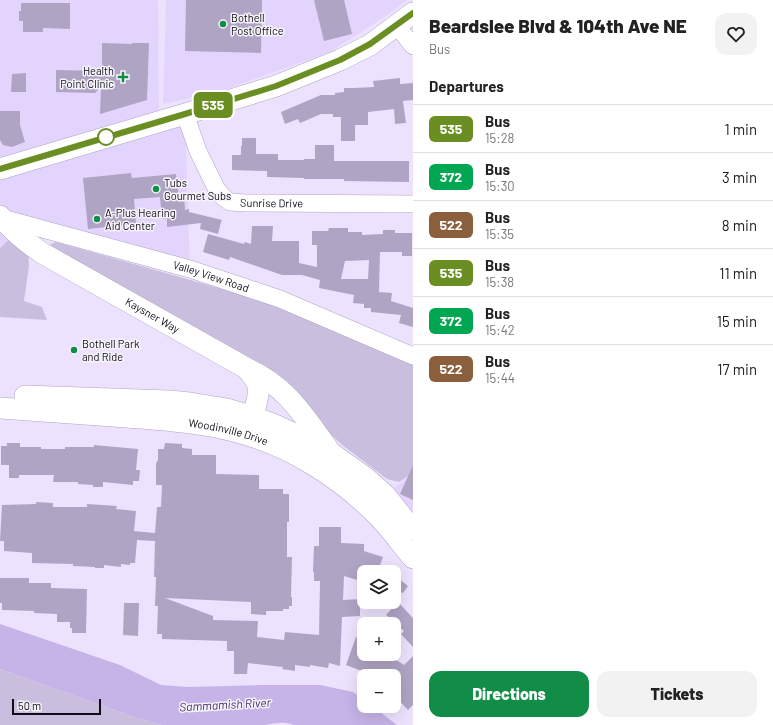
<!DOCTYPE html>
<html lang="en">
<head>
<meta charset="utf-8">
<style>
  :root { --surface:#fff; --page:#f2f2f2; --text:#222; --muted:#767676; --line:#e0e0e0; --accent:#128d48 }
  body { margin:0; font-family:Barlow,sans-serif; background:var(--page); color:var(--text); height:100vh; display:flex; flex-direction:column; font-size:15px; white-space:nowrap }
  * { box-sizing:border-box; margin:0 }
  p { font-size:13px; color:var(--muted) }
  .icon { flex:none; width:22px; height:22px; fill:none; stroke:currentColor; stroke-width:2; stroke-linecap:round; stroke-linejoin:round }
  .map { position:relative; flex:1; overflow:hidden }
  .drawer { display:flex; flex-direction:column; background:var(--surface); width:360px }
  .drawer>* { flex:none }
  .badge { padding:0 8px; border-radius:6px; font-size:14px; line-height:26px }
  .controls { position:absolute; left:357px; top:565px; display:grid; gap:8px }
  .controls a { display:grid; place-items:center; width:44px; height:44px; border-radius:8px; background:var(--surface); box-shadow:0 4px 16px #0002; font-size:20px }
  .scale { position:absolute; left:12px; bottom:10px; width:89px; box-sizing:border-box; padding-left:4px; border:2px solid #110c17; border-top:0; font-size:11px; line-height:14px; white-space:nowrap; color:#110c17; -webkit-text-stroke:3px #f6f4fb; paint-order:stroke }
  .map>.badge { position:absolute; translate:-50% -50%; box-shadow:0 0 0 2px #fff }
  h2 { padding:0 16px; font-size:15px; line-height:36px }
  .round { display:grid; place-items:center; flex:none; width:42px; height:42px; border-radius:12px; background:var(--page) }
  .overview { display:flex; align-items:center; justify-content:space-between; height:68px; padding:0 16px }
  h1 { font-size:19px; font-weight:800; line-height:30px }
  .button { display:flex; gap:8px; margin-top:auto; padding:8px 16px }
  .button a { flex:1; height:46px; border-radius:12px; background:var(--accent); color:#fff; font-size:16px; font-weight:800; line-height:46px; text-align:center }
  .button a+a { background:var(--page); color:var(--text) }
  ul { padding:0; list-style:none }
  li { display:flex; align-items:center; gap:12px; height:48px; padding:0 16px; border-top:1px solid var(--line) }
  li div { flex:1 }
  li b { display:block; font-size:15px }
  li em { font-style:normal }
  li .badge { min-width:44px; font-weight:700; text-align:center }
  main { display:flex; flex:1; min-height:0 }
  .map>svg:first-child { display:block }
  .built { fill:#e3d4fe }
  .green { fill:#cabedf }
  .water { fill:#c6b3e7 }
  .building { fill:#afa4c4; fill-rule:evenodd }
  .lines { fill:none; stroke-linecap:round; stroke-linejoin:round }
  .minor-casing { stroke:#afa3c3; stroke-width:18 }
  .major-casing { stroke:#afa3c3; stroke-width:22 }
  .minor { stroke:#fff; stroke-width:17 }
  .major { stroke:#fff; stroke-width:21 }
  .line-casing { stroke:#fff; stroke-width:9 }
  .line { stroke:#6b8e23; stroke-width:6 }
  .poi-dot { fill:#128d48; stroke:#f6f4fb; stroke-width:1.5 }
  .stop-dot { fill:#fff; stroke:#6b8e23; stroke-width:2 }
  .labels { text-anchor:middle; stroke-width:3; stroke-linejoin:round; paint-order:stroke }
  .poi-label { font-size:11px; fill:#110c17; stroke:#f6f4fb; text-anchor:start }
  .street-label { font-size:11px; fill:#110c17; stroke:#f6f4fb }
  .water-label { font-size:12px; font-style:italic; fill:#472b6a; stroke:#f6f4fb }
</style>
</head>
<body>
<main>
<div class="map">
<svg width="413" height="725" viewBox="0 0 413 725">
  <rect width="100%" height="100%" fill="#ece2fe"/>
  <g class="built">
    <path d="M 0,0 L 158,0 L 159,122 L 185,114 L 190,269 L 3,219 L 16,233 L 0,248 Z"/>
    <path d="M 166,0 L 407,0 L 386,16 L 330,52 L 221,91 L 163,104 Z"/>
    <path d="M 413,473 L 413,530 L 385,495 Z"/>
  </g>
  <g class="green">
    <path d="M 16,233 L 28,244 L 29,266 L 24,301 L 42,307 L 47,320 L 0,317 L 0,248 Z"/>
    <path d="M 56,242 L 268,302 L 413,358 L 413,473 L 399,482 L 387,479 L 341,444 L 324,427 L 47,246 Z"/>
    <path d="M 0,669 L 137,718 L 162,725 L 0,725 Z"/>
  </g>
  <path class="water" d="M 0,624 L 120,665 L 161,685 L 188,687 L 261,685 L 320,685 L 353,692 L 364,700 L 364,706 L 372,706 L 397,725 L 294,725 C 284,721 274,723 265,725 L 162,725 L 137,718 L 0,669 Z"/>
  <g class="building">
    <path d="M 186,0 L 262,0 L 261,53 L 185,51 Z"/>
    <path d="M 314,0 L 344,0 L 352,34 L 324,41 Z"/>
    <path d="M 21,3 L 70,3 L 70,29 L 43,28 L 43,32 L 23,32 L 23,21 L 19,21 L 19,11 L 21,11 Z"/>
    <path d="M 102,43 L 132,44 L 132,43 L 149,43 L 147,100 L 100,114 L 101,87 L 95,93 L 56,92 L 56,70 L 102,71 Z"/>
    <path d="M 26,73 L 26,92 L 11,92 L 12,74 Z"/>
    <path d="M 400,78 L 400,84 L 413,83 L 413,100 L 403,101 L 406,123 L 395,124 L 394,109 L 368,112 L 368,125 L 355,125 L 355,141 L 341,141 L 341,117 L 333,117 L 333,114 L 321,114 L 300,123 L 298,119 L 285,124 L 281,112 L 321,95 L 335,95 L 335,93 L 344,92 L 344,88 L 354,88 L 374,87 L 373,81 Z"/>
    <path d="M 0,111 L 20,111 L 20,125 L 25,142 L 12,147 L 3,145 L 0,140 Z"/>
    <path d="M 242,138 L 256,138 L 256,154 L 278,154 L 278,160 L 304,160 L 304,159 L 315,159 L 315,145 L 334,145 L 334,161 L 409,161 L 409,182 L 344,181 L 344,179 L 304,179 L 304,178 L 267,177 L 267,171 L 232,170 L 232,155 L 241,155 L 241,146 L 242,146 Z"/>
    <path d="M 131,173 L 132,178 L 176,174 L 179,196 L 184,196 L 185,210 L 189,209 L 189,212 L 222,220 L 221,222 L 218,234 L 200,229 L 201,223 L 167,227 L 167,219 L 162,219 L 160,197 L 134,199 L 136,224 L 88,229 L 83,178 Z"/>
    <path d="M 252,226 L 273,226 L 272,241 L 299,241 L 299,263 L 317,267 L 317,245 L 312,245 L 312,231 L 328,231 L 329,228 L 348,228 L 348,232 L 362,232 L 362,235 L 383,234 L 383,230 L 395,230 L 395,233 L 412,233 L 412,256 L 402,256 L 402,252 L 380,252 L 379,292 L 392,293 L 391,301 L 413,308 L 413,327 L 399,323 L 401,315 L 371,312 L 371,308 L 364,308 L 364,304 L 353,303 L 354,295 L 319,288 L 320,280 L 302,275 L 282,275 L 230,257 L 229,260 L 203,252 L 208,234 L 244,244 L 245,242 L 251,244 ZM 369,260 L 368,279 L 341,279 L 345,261 Z"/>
    <path d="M 7,443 L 20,443 L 20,447 L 41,447 L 41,449 L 65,449 L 65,447 L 94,447 L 94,445 L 138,449 L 136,470 L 140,470 L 139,481 L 133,481 L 133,485 L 103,482 L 103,487 L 93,487 L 93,485 L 78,484 L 78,482 L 53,482 L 54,475 L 19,475 L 19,478 L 9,478 L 9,465 L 1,465 L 1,446 L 7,446 Z"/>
    <path d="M 165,443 L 182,444 L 182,448 L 192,449 L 192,455 L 216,455 L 216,474 L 259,475 L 259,489 L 283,489 L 283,494 L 289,494 L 289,522 L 287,522 L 287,557 L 292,557 L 291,597 L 292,597 L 292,606 L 289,606 L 289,609 L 283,609 L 283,611 L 266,611 L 266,615 L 251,614 L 251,602 L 165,598 L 213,616 L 213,620 L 258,621 L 257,637 L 284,640 L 285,632 L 319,635 L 320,581 L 314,581 L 314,572 L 313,572 L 314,546 L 319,546 L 319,527 L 341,527 L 341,543 L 364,544 L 364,551 L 383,557 L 380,565 L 393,572 L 364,572 L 364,582 L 344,576 L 343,600 L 360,599 L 360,616 L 342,617 L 340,666 L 329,663 L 328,668 L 310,665 L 310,667 L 295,665 L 295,671 L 282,669 L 283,667 L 248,663 L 247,674 L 234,674 L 234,651 L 227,651 L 227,641 L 162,639 L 162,634 L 157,634 L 158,606 L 155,606 L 156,579 L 156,577 L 154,577 L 155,541 L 137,540 L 135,563 L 130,563 L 130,565 L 121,564 L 121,567 L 104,565 L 104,568 L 95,568 L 95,567 L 73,566 L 73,564 L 32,563 L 32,553 L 4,551 L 4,541 L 0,541 L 2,505 L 36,504 L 36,502 L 53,503 L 53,507 L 87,507 L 87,504 L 117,506 L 116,509 L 136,511 L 134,531 L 155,533 L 157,507 L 161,507 L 162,485 L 156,485 L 156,464 L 157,461 L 158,461 L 158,449 L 164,449 Z"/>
    <path d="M 413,465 L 413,500 L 400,494 Z"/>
    <path d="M 394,575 L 408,586 L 403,593 L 394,590 Z"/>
    <path d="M 0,578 L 29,578 L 29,583 L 51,583 L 51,588 L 87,589 L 86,633 L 72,633 L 72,628 L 70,628 L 70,622 L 57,622 L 57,614 L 34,613 L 34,611 L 2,610 L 2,603 L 0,603 Z"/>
    <path d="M 398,602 L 413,618 L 413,647 L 401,634 L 404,631 L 386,615 Z"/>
    <path d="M 124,603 L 139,603 L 138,636 L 123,635 Z"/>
    <path d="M 356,637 L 364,640 L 364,654 L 387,654 L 404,665 L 413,656 L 413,705 L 408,710 L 394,695 L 394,676 L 375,676 L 346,665 Z"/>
  </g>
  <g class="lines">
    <g class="minor-casing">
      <g id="minor">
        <path d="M 397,26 L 413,46"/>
        <path id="s1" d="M 185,114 L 198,151 L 216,188 L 223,197 L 230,202 L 246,203 L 413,204"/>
        <path id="s2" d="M 2,218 L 190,269 L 280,299 L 413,356"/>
      </g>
    </g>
    <g class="major-casing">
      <g id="major">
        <path d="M 0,169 L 185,114 L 276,86 L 340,60 L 370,45 L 413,13"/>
        <path id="s3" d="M 0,216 C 12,231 26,242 42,253 L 246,368 C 250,373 256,379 258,386 C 260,392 255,411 251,416 C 249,420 245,422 242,425"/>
        <path d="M 248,369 C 286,386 303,415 327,447"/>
        <path d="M 25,396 L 169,401 L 190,403 L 227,409 L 251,416 L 275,425 L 312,442 L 331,453 L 366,478 L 385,495 L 413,530"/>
        <path id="s4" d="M 0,408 C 42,411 84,414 127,417 C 163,420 199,422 234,431 C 290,445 341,478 380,518 C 392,531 402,545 413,558"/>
      </g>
    </g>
    <use href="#minor" class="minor"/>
    <use href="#major" class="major"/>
  </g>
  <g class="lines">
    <g class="line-casing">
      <path id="line" d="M 0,169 L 185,114 L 276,86 L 340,60 L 370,44 L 413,13"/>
    </g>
    <use href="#line" class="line"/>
  </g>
  <g class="poi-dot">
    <circle cx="223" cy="24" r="4"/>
    <path d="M121 71h4v4h4v4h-4v4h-4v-4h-4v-4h4z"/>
    <circle cx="156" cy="189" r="4"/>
    <circle cx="97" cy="219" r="4"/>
    <circle cx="74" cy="350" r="4"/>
  </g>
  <circle class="stop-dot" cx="106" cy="137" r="8"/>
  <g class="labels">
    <g class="poi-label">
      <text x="231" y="22">Bothell<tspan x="231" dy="13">Post Office</tspan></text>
      <text x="114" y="75" text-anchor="end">Health<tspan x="114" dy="13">Point Clinic</tspan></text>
      <text x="164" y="187">Tubs<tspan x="164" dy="13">Gourmet Subs</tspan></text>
      <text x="105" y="217">A-Plus Hearing<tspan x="105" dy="13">Aid Center</tspan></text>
      <text x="82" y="348">Bothell Park<tspan x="82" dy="13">and Ride</tspan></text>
    </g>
    <g class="street-label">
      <text dy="4" stroke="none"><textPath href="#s1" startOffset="142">Sunrise Drive</textPath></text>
      <text dy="4" stroke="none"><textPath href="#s2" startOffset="217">Valley View Road</textPath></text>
      <text dy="4" stroke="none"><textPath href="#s3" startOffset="183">Kaysner Way</textPath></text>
      <text dy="4" stroke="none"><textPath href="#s4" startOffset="230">Woodinville Drive</textPath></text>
    </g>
    <g class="water-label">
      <text transform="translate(225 705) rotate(-3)" y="4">Sammamish River</text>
    </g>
  </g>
</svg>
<div class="controls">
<a><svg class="icon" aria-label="layers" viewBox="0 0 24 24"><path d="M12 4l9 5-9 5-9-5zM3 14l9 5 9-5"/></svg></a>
<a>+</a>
<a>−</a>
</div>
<div class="scale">50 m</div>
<b class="badge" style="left:213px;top:105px;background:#6b8e23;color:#fff">535</b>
</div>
<section class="drawer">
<div class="overview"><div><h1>Beardslee Blvd &amp; 104th Ave NE</h1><p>Bus</p></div><a class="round"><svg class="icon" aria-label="heart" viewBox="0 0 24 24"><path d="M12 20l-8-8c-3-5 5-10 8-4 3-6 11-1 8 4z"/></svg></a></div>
<h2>Departures</h2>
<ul>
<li><span class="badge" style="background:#6b8e23;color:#fff">535</span><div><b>Bus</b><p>15:28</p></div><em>1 min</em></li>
<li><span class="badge" style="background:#00a651;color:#fff">372</span><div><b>Bus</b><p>15:30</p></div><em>3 min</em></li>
<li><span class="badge" style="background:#8b5e3c;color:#fff">522</span><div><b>Bus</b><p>15:35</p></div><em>8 min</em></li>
<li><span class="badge" style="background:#6b8e23;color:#fff">535</span><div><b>Bus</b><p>15:38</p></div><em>11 min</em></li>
<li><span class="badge" style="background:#00a651;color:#fff">372</span><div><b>Bus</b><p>15:42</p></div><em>15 min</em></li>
<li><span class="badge" style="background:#8b5e3c;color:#fff">522</span><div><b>Bus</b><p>15:44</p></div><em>17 min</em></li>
</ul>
<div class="button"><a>Directions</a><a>Tickets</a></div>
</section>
</main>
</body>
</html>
